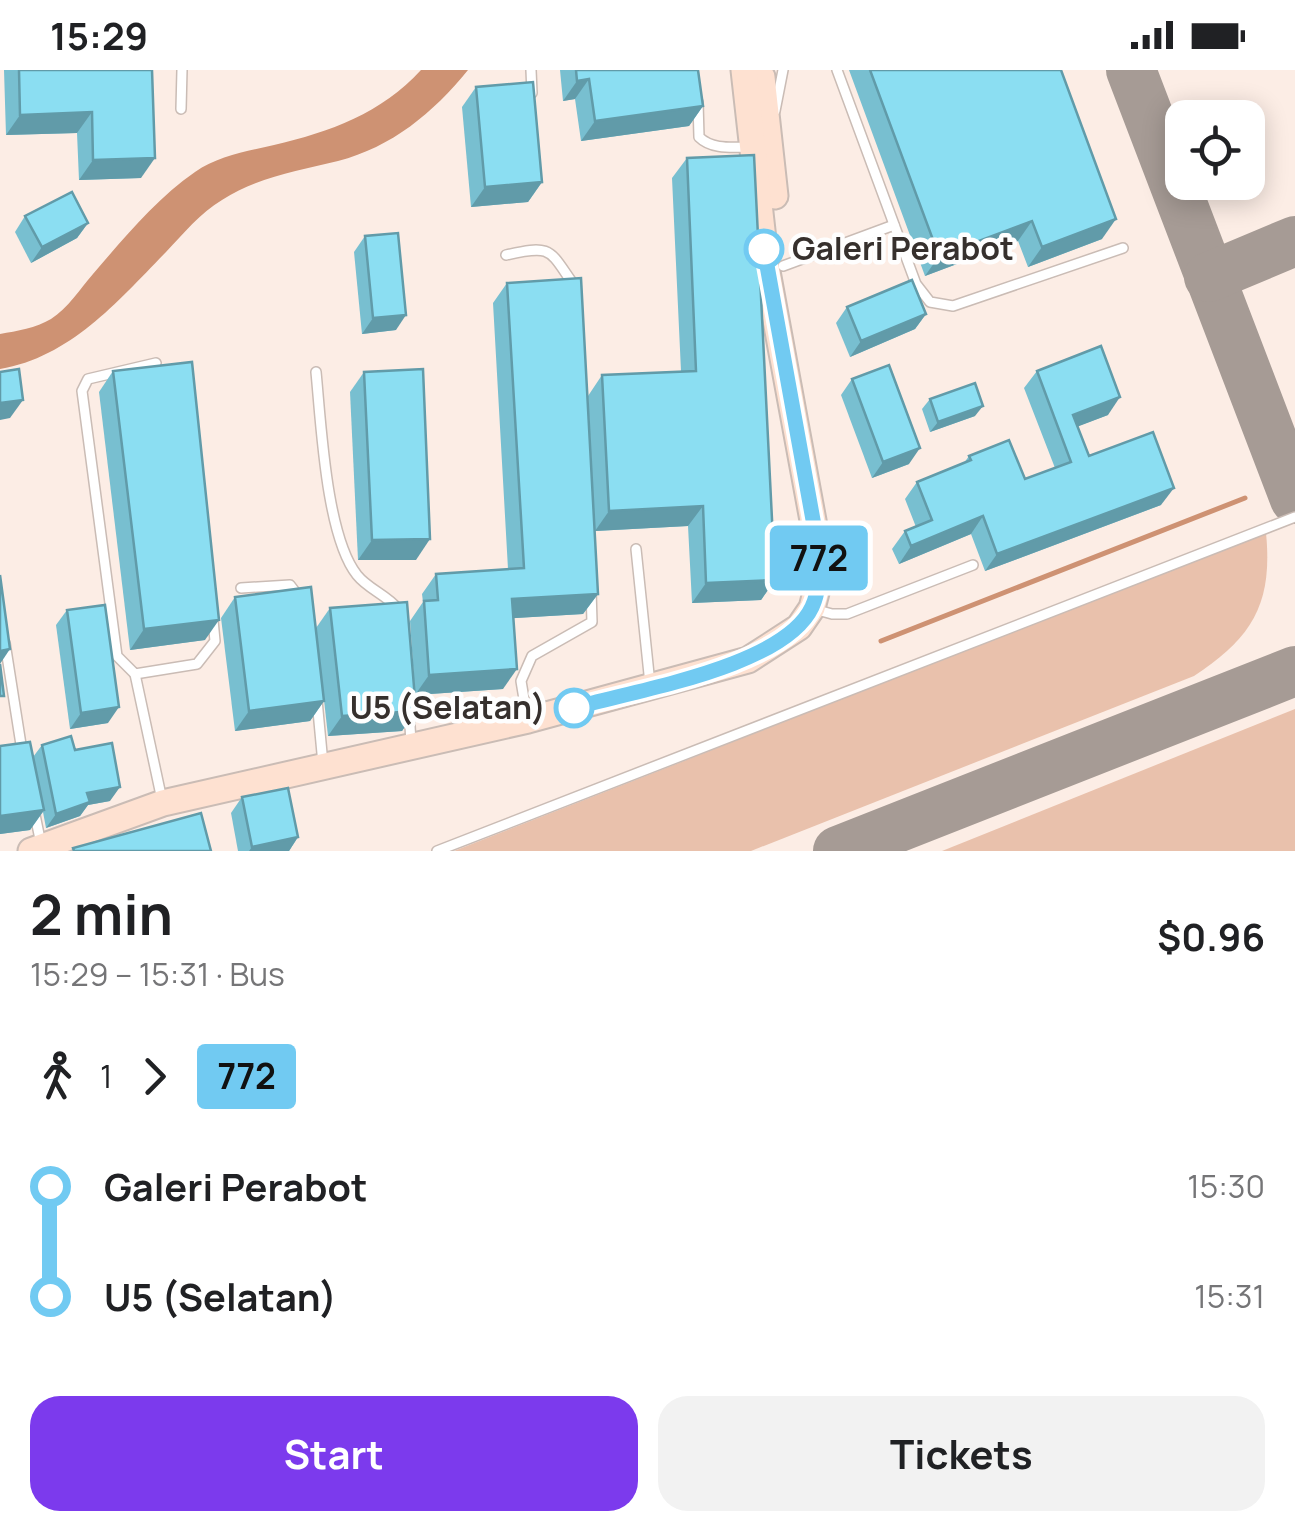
<!DOCTYPE html>
<html lang="en">
<head>
<meta charset="utf-8">
<style>
  :root { --surface:#fff; --page:#f2f2f2; --text:#202124; --muted:#757577; --accent:#7c3aed }
  body { margin:0; font-family:Manrope,sans-serif; background:var(--page); color:var(--text); height:100vh; display:flex; flex-direction:column; font-size:38px; white-space:nowrap }
  * { box-sizing:border-box; margin:0 }
  p { font-size:32px; color:var(--muted) }
  .icon { flex:none; width:55px; height:55px; fill:none; stroke:currentColor; stroke-width:2; stroke-linecap:round; stroke-linejoin:round }
  .map { position:relative; height:781px; overflow:hidden }
  .drawer { display:flex; flex-direction:column; background:var(--surface); flex:1 }
  .drawer>* { flex:none }
  .badge { padding:0 20px; border-radius:8px; font-size:35px; line-height:65px }
  .controls { position:absolute; left:1165px; top:30px; display:grid; gap:20px }
  .controls a { display:grid; place-items:center; width:100px; height:100px; border-radius:20px; background:var(--surface); box-shadow:0 5px 25px #0003; font-size:50px }
  .map>.badge { position:absolute; translate:-50% -50%; box-shadow:0 0 0 5px #fff }
  .legs { display:flex; align-items:center; gap:15px; height:110px; padding:0 30px; font-size:32px }
  .legs p { margin-inline-start:auto }
  .overview { display:flex; align-items:center; justify-content:space-between; height:170px; padding:0 30px }
  h1 { font-size:55px; font-weight:700; line-height:75px }
  .cta { display:flex; gap:20px; margin-top:auto; padding:20px 30px }
  .cta a { flex:1; height:115px; border-radius:30px; background:var(--accent); color:#fff; font-size:40px; font-weight:700; line-height:115px; text-align:center }
  .cta a+a { background:var(--page); color:var(--text) }
  ul { padding:0 30px; list-style:none }
  li { display:flex; align-items:center; gap:35px; height:110px; font-size:38px }
  li i { display:grid; place-items:center; width:15px; height:100%; margin:0 12px; background:currentColor }
  li i::after { content:''; width:25px; height:25px; margin:-12px; border:8px solid; border-radius:50%; background:var(--surface) }
  li p { margin-inline-start:auto }
  li:first-child i { background:linear-gradient(#0000 50%,currentColor 0) }
  li:last-child i { background:linear-gradient(currentColor 50%,#0000 0) }
  .status { display:flex; justify-content:space-between; align-items:center; height:70px; padding:0 50px; background:var(--surface); direction:ltr }
  .status svg { height:28px; fill:currentColor }
  .map>svg:first-child { display:block }
  .green { fill:#e9c1ac }
  .water { fill:#ce9273 }
  .lines { fill:none; stroke-linecap:round; stroke-linejoin:round }
  .stream { stroke:#ce9273; stroke-width:5 }
  .taxiway { stroke:#a69b95; stroke-width:50 }
  .lane-casing { stroke:#cabcb5; stroke-width:12 }
  .secondary-casing { stroke:#cabcb5; stroke-width:29 }
  .lane { stroke:#fff; stroke-width:9 }
  .secondary { stroke:#fee1d1; stroke-width:25 }
  .wall { fill:#78bfd0 }
  .shaded-wall { fill:#619ba9 }
  .building { fill:#8bdef2; stroke:#619ba9; stroke-width:2.5 }
  .line-1-casing { stroke:#fff; stroke-width:22 }
  .line-1 { stroke:#71caf2; stroke-width:15 }
  .stop-1-dot { fill:#fff; stroke:#71caf2; stroke-width:5 }
  .labels { text-anchor:middle; stroke-width:9; stroke-linejoin:round; paint-order:stroke }
  .stop-label { font-size:32px; font-weight:bold; fill:#36302d; stroke:#fefefe; text-anchor:start }
</style>
</head>
<body>
<div class="status"><b>15:29</b><svg viewBox="0 0 49 12"><path d="M0 12V9h3v3zM5 12V6h3v6zM10 12V3h3v9zM15 12V0h3v12zM26 1h20v11H26zM47 4h2v5h-2z"/></svg></div>
<div class="map">
<svg width="1295" height="781" viewBox="0 0 1295 781">
  <rect width="100%" height="100%" fill="#fcede5"/>
  <g class="green">
    <path d="M 1266,463 C 1273,534 1252,568 1194,606 L 751,781 L 454,781 Z"/>
    <path d="M 1295,639 L 1295,781 L 942,781 Z"/>
  </g>
  <path class="water" d="M 421,0 L 468,0 C 433,43 392,77 338,91 C 298,101 258,107 222,130 C 200,143 184,163 166,182 C 118,231 71,287 0,299 L 0,264 C 17,261 36,258 51,249 C 68,238 80,219 93,204 C 124,168 156,129 195,102 C 218,86 248,81 274,75 C 330,62 382,43 421,0 Z"/>
  <g class="lines">
    <path class="stream" d="M 881,571 L 1245,428"/>
    <g class="taxiway">
      <path d="M 1131,0 L 1295,429"/>
      <path d="M 1209,207 L 1295,171"/>
      <path d="M 838,781 L 1295,601"/>
    </g>
    <g class="lane-casing">
      <g id="lane">
        <path d="M 531,0 L 532,23"/>
        <path d="M 837,0 L 916,214 L 930,232 L 953,236 L 1123,178"/>
        <path d="M 698,32 L 699,67 C 712,80 733,77 750,77"/>
        <path d="M 181,39 L 182,0"/>
        <path d="M 775,41 L 783,0"/>
        <path d="M 506,185 C 553,174 549,180 574,215"/>
        <path d="M 783,196 L 894,155"/>
        <path d="M 156,293 L 88,309 L 82,321 L 117,586 L 135,604 L 197,594 L 215,571 L 213,550"/>
        <path d="M 316,302 C 321,352 326,466 357,505 C 368,519 387,525 398,539"/>
        <path d="M 636,479 L 650,614"/>
        <path d="M 241,518 L 290,515 L 299,527"/>
        <path d="M 814,539 L 832,544 L 847,544 L 973,495"/>
        <path d="M 5,573 L 22,681"/>
        <path d="M 135,604 L 162,730"/>
        <path d="M 317,630 L 323,694"/>
        <path d="M 409,639 L 411,673"/>
        <path d="M 527,647 L 521,611 L 532,586 L 592,552 L 591,520"/>
        <path d="M 34,740 L 41,774"/>
        <path d="M 437,781 L 1295,447"/>
      </g>
    </g>
    <g class="secondary-casing">
      <g id="secondary">
        <path d="M 762,7 L 775,126"/>
        <path d="M 31,781 L 163,733 L 528,650 L 748,590 L 799,557 L 812,538 L 818,515 L 819,483 L 766,196 L 744,0"/>
      </g>
    </g>
    <use href="#lane" class="lane"/>
    <use href="#secondary" class="secondary"/>
  </g>
  <g class="wall">
    <path d="M 4,0 L 152,0 L 141,108 L 79,110 L 77,63 L 6,65 Z"/>
    <path d="M 560,0 L 698,0 L 703,36 L 689,56 L 581,71 L 575,29 L 563,31 Z"/>
    <path d="M 849,0 L 1061,0 L 1102,169 L 1028,197 L 1018,171 L 925,206 Z"/>
    <path d="M 476,17 L 542,112 L 528,132 L 471,137 L 462,37 Z"/>
    <path d="M 687,88 L 775,510 L 761,530 L 692,533 L 688,456 L 595,461 L 588,326 L 602,305 L 681,301 L 672,108 Z"/>
    <path d="M 25,146 L 88,153 L 77,168 L 31,193 L 15,162 Z"/>
    <path d="M 365,166 L 396,260 L 362,264 L 354,182 Z"/>
    <path d="M 507,213 L 598,524 L 583,544 L 514,548 L 503,619 L 415,625 L 410,551 L 423,532 L 422,524 L 436,504 L 508,499 L 493,233 Z"/>
    <path d="M 847,237 L 926,244 L 915,259 L 850,287 L 836,253 Z"/>
    <path d="M 113,301 L 205,570 L 130,580 L 99,322 Z"/>
    <path d="M 1037,301 L 1108,345 L 1078,356 L 1089,386 L 1161,435 L 985,501 L 971,464 L 899,494 L 892,479 L 905,461 L 916,457 L 905,429 L 917,412 L 964,393 L 969,386 L 1025,409 L 1055,398 L 1024,318 Z"/>
    <path d="M 364,302 L 416,490 L 358,490 L 350,322 Z"/>
    <path d="M 852,309 L 909,394 L 872,408 L 841,325 Z"/>
    <path d="M 930,329 L 975,346 L 930,362 L 922,339 Z"/>
    <path d="M 235,527 L 324,631 L 310,651 L 235,661 L 221,548 Z"/>
    <path d="M 330,538 L 416,641 L 402,661 L 328,666 L 316,558 Z"/>
    <path d="M 67,540 L 108,653 L 70,659 L 56,555 Z"/>
    <path d="M 42,675 L 75,680 L 110,731 L 88,735 L 80,746 L 46,758 L 43,742 L 30,760 L 0,764 L 0,676 L 33,687 Z"/>
    <path d="M 242,727 L 298,767 L 289,781 L 238,781 L 231,743 Z"/>
  </g>
  <g class="shaded-wall">
    <path d="M 589,9 L 575,29 L 563,31 L 577,11 Z"/>
    <path d="M 703,36 L 689,56 L 581,71 L 595,51 Z"/>
    <path d="M 92,42 L 77,63 L 6,65 L 20,45 Z"/>
    <path d="M 155,88 L 141,108 L 79,110 L 93,90 Z"/>
    <path d="M 542,112 L 528,132 L 471,137 L 485,117 Z"/>
    <path d="M 1116,149 L 1102,169 L 1028,197 L 1042,177 Z"/>
    <path d="M 1032,151 L 1018,171 L 925,206 L 939,186 Z"/>
    <path d="M 88,153 L 77,168 L 31,193 L 42,177 Z"/>
    <path d="M 926,244 L 915,259 L 850,287 L 861,271 Z"/>
    <path d="M 406,245 L 396,260 L 362,264 L 373,248 Z"/>
    <path d="M 1120,327 L 1108,345 L 1061,363 L 1073,345 Z"/>
    <path d="M 23,330 L 10,348 L 0,350 L 0,333 Z"/>
    <path d="M 983,336 L 975,346 L 930,362 L 938,352 Z"/>
    <path d="M 920,378 L 909,394 L 872,408 L 883,392 Z"/>
    <path d="M 1174,418 L 1161,435 L 985,501 L 997,484 Z"/>
    <path d="M 703,436 L 688,456 L 595,461 L 609,441 Z"/>
    <path d="M 983,446 L 971,464 L 899,494 L 911,476 Z"/>
    <path d="M 430,469 L 416,490 L 358,490 L 372,470 Z"/>
    <path d="M 775,510 L 761,530 L 692,533 L 706,513 Z"/>
    <path d="M 598,524 L 583,544 L 498,549 L 512,529 Z"/>
    <path d="M 219,550 L 205,570 L 130,580 L 144,559 Z"/>
    <path d="M 10,579 L 0,594 L 0,581 Z"/>
    <path d="M 517,599 L 503,619 L 415,625 L 429,605 Z"/>
    <path d="M 324,631 L 310,651 L 235,661 L 249,641 Z"/>
    <path d="M 119,637 L 108,653 L 70,659 L 81,643 Z"/>
    <path d="M 416,641 L 402,661 L 328,666 L 342,646 Z"/>
    <path d="M 120,717 L 110,731 L 88,735 L 80,746 L 46,758 L 56,744 L 87,723 Z"/>
    <path d="M 44,740 L 30,760 L 0,764 L 0,746 Z"/>
    <path d="M 298,767 L 289,781 L 249,781 L 252,777 Z"/>
  </g>
  <g class="building">
    <path d="M 19,0 L 152,0 L 155,88 L 93,90 L 92,42 L 20,45 Z"/>
    <path d="M 576,0 L 698,0 L 703,36 L 595,51 L 589,9 L 577,11 Z"/>
    <path d="M 870,0 L 1061,0 L 1116,149 L 1042,177 L 1032,151 L 939,186 Z"/>
    <path d="M 533,12 L 542,112 L 485,117 L 476,17 Z"/>
    <path d="M 754,85 L 775,510 L 706,513 L 703,436 L 609,441 L 602,305 L 696,301 L 687,88 Z"/>
    <path d="M 72,122 L 88,153 L 42,177 L 25,146 Z"/>
    <path d="M 398,163 L 406,245 L 373,248 L 365,166 Z"/>
    <path d="M 581,208 L 598,524 L 512,529 L 517,599 L 429,605 L 424,531 L 438,530 L 436,504 L 524,498 L 507,213 Z"/>
    <path d="M 912,210 L 926,244 L 861,271 L 847,237 Z"/>
    <path d="M 1101,276 L 1120,327 L 1073,345 L 1089,386 L 1153,362 L 1174,418 L 997,484 L 983,446 L 911,476 L 905,461 L 932,450 L 917,412 L 971,390 L 969,386 L 1009,370 L 1025,409 L 1071,392 L 1037,301 Z"/>
    <path d="M 192,292 L 219,550 L 144,559 L 113,301 Z"/>
    <path d="M 889,295 L 920,378 L 883,392 L 852,309 Z"/>
    <path d="M 19,299 L 23,330 L 0,333 L 0,302 Z"/>
    <path d="M 423,299 L 430,469 L 372,470 L 364,302 Z"/>
    <path d="M 975,313 L 983,336 L 938,352 L 930,329 Z"/>
    <path d="M 0,505 L 10,579 L 0,581 Z"/>
    <path d="M 311,517 L 324,631 L 249,641 L 235,527 Z"/>
    <path d="M 407,532 L 416,641 L 342,646 L 330,538 Z"/>
    <path d="M 105,535 L 119,637 L 81,643 L 67,540 Z"/>
    <path d="M 0,594 L 4,626 L 0,626 Z"/>
    <path d="M 71,666 L 75,680 L 112,673 L 120,717 L 87,723 L 90,732 L 56,744 L 42,675 Z"/>
    <path d="M 30,672 L 44,740 L 0,746 L 0,676 Z"/>
    <path d="M 288,718 L 298,767 L 252,777 L 242,727 Z"/>
    <path d="M 201,743 L 211,781 L 74,781 L 73,778 Z"/>
  </g>
  <g class="lines">
    <g class="line-1-casing">
      <path id="line-1" d="M 574,638 C 635,620 784,597 812,537 C 820,520 819,501 819,483 L 764,179"/>
    </g>
    <use href="#line-1" class="line-1"/>
  </g>
  <g class="stop-1-dot">
    <circle cx="764" cy="179" r="18"/>
    <circle cx="574" cy="638" r="18"/>
  </g>
  <g class="labels">
    <g class="stop-label">
      <text x="792" y="190">Galeri Perabot</text>
      <text x="546" y="649" text-anchor="end">U5 (Selatan)</text>
    </g>
  </g>
</svg>
<div class="controls">
<a><svg class="icon" aria-label="locate" viewBox="0 0 24 24"><circle cx="12" cy="12" r="6"/><path d="M12 2v4M12 18v4M2 12h4M18 12h4"/></svg></a>
</div>
<b class="badge" style="left:819px;top:488px;background:#71caf2;color:#111">772</b>
</div>
<section class="drawer">
<div class="overview"><div><h1>2 min</h1><p>15:29 – 15:31 · Bus</p></div><b>$0.96</b></div>
<div class="legs"><svg class="icon" aria-label="walk" viewBox="0 0 24 24"><circle cx="13" cy="4" r="2"/><path d="M13 8l-2 6 4 7M11 14l-3 7M7 12l3-4h3l4 4"/></svg>1<svg class="icon" aria-label="forward" viewBox="0 0 24 24"><path d="M9 5l7 7-7 7"/></svg><b class="badge" style="background:#71caf2;color:#111">772</b></div>
<ul>
<li><i style="color:#71caf2"></i><b>Galeri Perabot</b><p>15:30</p></li>
<li><i style="color:#71caf2"></i><b>U5 (Selatan)</b><p>15:31</p></li>
</ul>
<div class="cta"><a>Start</a><a>Tickets</a></div>
</section>
</body>
</html>
